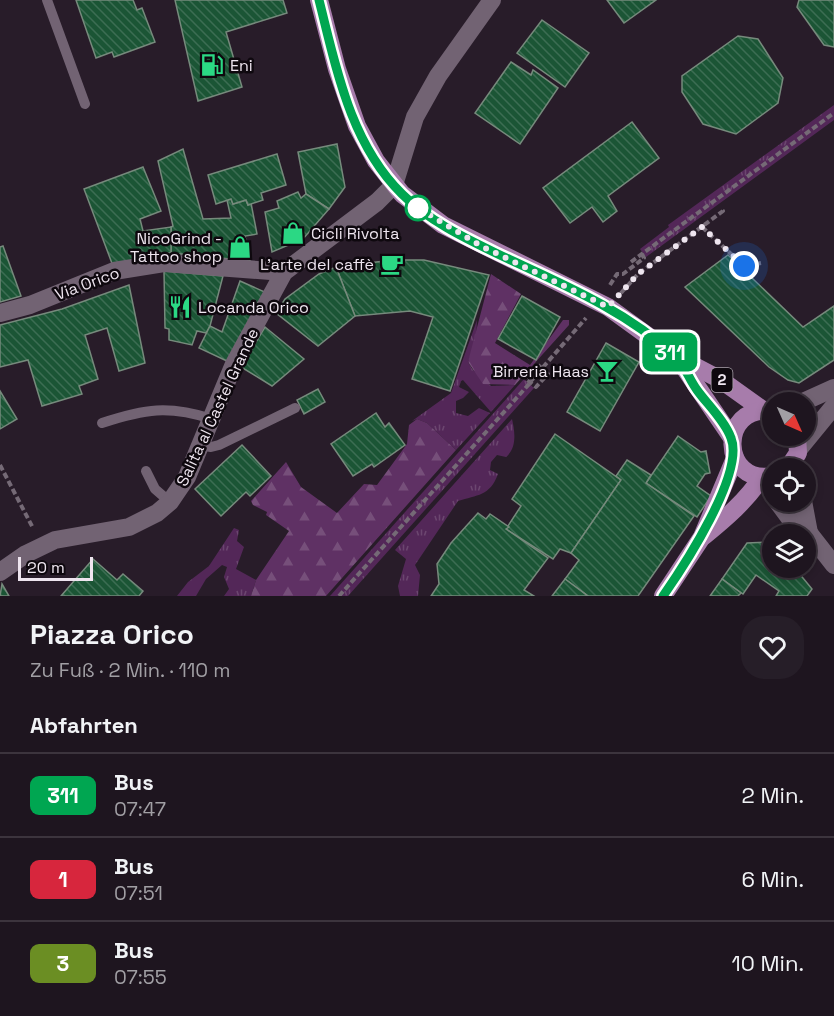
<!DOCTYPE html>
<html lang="de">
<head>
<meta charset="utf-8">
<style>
  :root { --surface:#1e151f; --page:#261e28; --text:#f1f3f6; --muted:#a19fa4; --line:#3c343d }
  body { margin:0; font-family:"Space Grotesk",sans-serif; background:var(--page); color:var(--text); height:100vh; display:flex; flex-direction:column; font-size:22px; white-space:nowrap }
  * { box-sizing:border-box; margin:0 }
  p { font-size:20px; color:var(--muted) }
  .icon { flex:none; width:33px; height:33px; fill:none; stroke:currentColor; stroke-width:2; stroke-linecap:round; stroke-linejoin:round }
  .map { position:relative; height:596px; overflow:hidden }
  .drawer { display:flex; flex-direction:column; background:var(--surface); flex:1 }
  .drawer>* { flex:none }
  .badge { padding:0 12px; border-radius:9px; font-size:21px; line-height:39px }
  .needle { width:39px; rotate:135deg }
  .fabs { position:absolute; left:762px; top:392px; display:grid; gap:12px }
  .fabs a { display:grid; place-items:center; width:54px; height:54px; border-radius:50%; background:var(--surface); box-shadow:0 3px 9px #0003,0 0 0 2px var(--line); font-size:30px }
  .scale { position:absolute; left:18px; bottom:15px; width:75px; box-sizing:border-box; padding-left:6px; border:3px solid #eee5ef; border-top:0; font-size:16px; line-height:21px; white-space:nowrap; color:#eee5ef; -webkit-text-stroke:4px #0e080e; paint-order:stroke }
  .you { position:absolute; width:30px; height:30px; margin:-15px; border:4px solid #fff; border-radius:50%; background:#1a73e8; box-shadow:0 0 0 9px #1a73e833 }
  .map>.badge { position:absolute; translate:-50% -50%; box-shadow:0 0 0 3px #fff }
  h2 { padding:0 30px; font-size:22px; line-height:54px }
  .round { display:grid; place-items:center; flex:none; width:63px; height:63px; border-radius:24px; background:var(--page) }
  .summary { display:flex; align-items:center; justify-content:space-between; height:102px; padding:0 30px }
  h1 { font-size:28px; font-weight:600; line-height:45px }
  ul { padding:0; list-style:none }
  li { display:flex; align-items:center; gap:18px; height:84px; padding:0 30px; border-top:2px solid var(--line) }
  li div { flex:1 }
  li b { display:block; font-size:22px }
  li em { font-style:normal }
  li .badge { min-width:66px; font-weight:700; text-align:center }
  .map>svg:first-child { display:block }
  .grass { fill:url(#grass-tufts) }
  .forest { fill:url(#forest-firs) }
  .building { fill:url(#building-back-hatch); stroke:#768a7c; stroke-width:1.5 }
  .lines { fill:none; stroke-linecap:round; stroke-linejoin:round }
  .path { stroke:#756a76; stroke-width:4; stroke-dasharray:6 3; stroke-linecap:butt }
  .lane { stroke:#726373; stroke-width:10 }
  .street { stroke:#726373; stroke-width:18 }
  .primary { stroke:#a77cab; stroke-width:18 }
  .line-casing { stroke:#fff; stroke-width:14 }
  .line { stroke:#00a651; stroke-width:9 }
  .walk { stroke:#eee5ef; stroke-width:6; stroke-dasharray:0 10.8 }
  .stop-dot { fill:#fff; stroke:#00a651; stroke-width:3 }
  .labels { text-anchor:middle; stroke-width:5; stroke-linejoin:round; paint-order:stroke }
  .shield { fill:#0e080e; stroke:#aba3ac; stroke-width:1.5 }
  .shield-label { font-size:15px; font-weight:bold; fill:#eee5ef }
  .poi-label { font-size:16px; fill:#eee5ef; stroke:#0e080e; text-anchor:start }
  .street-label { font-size:16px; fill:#eee5ef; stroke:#0e080e }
</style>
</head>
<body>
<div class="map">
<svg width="834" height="596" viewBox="0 0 834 596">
  <defs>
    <pattern id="grass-tufts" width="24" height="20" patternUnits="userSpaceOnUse" patternTransform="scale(1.5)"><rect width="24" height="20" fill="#532758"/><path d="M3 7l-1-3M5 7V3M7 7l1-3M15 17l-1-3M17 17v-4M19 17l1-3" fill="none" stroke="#6c4670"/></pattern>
    <pattern id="forest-firs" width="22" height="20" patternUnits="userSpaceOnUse" patternTransform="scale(1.5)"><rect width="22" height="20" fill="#5f3164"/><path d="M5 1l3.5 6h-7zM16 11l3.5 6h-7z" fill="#764f7a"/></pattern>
    <pattern id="building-back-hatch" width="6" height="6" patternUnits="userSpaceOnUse" patternTransform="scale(1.5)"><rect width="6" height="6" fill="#1b5535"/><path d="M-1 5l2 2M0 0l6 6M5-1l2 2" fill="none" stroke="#3c6d53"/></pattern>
  </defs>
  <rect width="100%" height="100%" fill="#281c29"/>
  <g class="grass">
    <path d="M 834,105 L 834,120 L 646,257 L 640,249 L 669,227 L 668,225 Z"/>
    <path d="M 477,320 L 476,340 L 468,362 L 472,369 L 491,386 L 515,385 L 491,412 L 463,380 L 461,381 L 459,387 L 469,392 L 463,398 L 456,401 L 456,413 L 468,416 L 479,408 L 490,413 L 456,450 L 427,423 L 417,419 L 412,421 L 451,393 Z"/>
    <path d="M 524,379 L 534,388 L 348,596 L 330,596 Z"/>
    <path d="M 512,419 C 515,432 517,448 506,457 L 497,455 L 491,462 L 490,470 L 498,474 C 490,496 477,495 458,501 L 415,565 L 420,575 L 418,596 L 400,596 L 398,586 L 406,559 L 395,550 Z"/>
    <path d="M 234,528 L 239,530 L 237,541 L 244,547 L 236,569 L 256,580 L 251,596 L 224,596 L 229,589 L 224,577 L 227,567 L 222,565 L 206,579 L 196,596 L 177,596 L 188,582 L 209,566 Z"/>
  </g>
  <g class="forest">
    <path d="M 491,274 L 521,294 L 495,343 L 530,365 L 563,320 L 569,320 L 569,325 L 515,385 L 483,384 L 468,362 Z"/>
    <path d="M 417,419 L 427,423 L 456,450 L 326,596 L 251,596 L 256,580 L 289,531 L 266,515 L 267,512 L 253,505 L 251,501 L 286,462 L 301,487 L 337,513 L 364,484 L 377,485 L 407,444 L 409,425 Z"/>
  </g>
  <g class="building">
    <path d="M 76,0 L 133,0 L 137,10 L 142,8 L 155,42 L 114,57 L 112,52 L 96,58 Z"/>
    <path d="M 175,0 L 283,0 L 287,13 L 226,32 L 242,87 L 198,101 Z"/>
    <path d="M 607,0 L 656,0 L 624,23 Z"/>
    <path d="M 799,0 L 834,0 L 834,47 L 824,45 L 797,7 Z"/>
    <path d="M 542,20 L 589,53 L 565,87 L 517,53 Z"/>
    <path d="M 738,36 L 758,39 L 783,78 L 778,103 L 736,134 L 703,124 L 682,92 L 682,76 Z"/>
    <path d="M 511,62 L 531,75 L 533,70 L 558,88 L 520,144 L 475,113 Z"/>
    <path d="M 632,122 L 659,158 L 608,196 L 617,211 L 603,222 L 592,207 L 570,223 L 543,188 Z"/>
    <path d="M 337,144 L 345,187 L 329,209 L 306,194 L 298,152 Z"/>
    <path d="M 183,149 L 203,219 L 231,218 L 227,200 L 231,199 L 233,204 L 246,200 L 248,205 L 251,203 L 257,234 L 245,236 L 250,261 L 171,253 L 171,227 L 173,226 L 158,161 Z"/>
    <path d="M 277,154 L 286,185 L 261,193 L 263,200 L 248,205 L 246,200 L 233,204 L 231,199 L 216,204 L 208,175 Z"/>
    <path d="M 143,167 L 161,211 L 140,219 L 143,231 L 171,227 L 171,253 L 159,253 L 113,266 L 84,189 Z"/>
    <path d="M 298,192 L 301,198 L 306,194 L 329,209 L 303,239 L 272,252 L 265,212 L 279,208 L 277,201 Z"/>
    <path d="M 3,246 L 21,296 L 0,302 L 0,247 Z"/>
    <path d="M 728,255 L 803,327 L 834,306 L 834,360 L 799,383 L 788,380 L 769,367 L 685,287 Z"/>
    <path d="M 393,260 L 424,260 L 489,275 L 450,391 L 412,379 L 433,317 L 410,311 L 355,316 L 336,267 Z"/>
    <path d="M 336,267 L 355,316 L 318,346 L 276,313 L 285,299 L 319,274 Z"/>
    <path d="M 164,271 L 223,276 L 210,326 L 206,333 L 197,331 L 192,345 L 169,340 L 169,329 L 165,328 Z"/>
    <path d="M 240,281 L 267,293 L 229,362 L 199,348 L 210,326 L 222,332 Z"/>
    <path d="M 129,285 L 145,363 L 119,371 L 107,328 L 85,335 L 98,379 L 79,386 L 82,394 L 42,406 L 28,360 L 0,367 L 0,325 L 62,309 Z"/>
    <path d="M 522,296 L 560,317 L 536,360 L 498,339 Z"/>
    <path d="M 265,327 L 304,359 L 272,386 L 241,367 Z"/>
    <path d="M 606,343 L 639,362 L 600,431 L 567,412 Z"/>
    <path d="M 318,389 L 325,402 L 304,414 L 297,400 Z"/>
    <path d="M 0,391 L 17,419 L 0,429 Z"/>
    <path d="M 376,413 L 385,427 L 389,423 L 405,445 L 374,467 L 372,464 L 353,476 L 331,444 Z"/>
    <path d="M 555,434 L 621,480 L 571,553 L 560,549 L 553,559 L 506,529 L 521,506 L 512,499 Z"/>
    <path d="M 678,436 L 701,452 L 706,451 L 710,473 L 705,474 L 697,486 L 711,496 L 697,517 L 646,483 Z"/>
    <path d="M 242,445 L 271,476 L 250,496 L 246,492 L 221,516 L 195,489 Z"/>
    <path d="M 627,460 L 651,475 L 646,483 L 694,516 L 638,596 L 588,596 L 565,579 L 579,560 L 571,553 L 621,480 L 616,476 Z"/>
    <path d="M 478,513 L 486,519 L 490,514 L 509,527 L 506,529 L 548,558 L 524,590 L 534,596 L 431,596 L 439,584 L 437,564 L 451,543 Z"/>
    <path d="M 772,542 L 772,567 L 794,567 L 812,589 L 807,596 L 776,596 L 779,591 L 756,575 L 743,594 L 722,579 L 747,543 Z"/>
    <path d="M 93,559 L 117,580 L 123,574 L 143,591 L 139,596 L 61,596 Z"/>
    <path d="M 565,579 L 588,596 L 552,596 Z"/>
    <path d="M 722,579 L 741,593 L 738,596 L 710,596 Z"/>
    <path d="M 2,584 L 9,596 L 0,596 Z"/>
  </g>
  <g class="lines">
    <g class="path">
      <path d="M 702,227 L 744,266 L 761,263"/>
      <path d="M 631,262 L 834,113"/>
      <path d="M 610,285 L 617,274 L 623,274 L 644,258 L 642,254"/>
      <path d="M 621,293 L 638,274 L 723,211 L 721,209"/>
      <path d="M 538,365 L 548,374 L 536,387 L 526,379 Z"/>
      <path d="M 531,381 L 586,318"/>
      <path d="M 0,465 L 33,528"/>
      <path d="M 339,596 L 530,383"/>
    </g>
    <g class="lane">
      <path d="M 47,0 L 85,104"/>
      <path d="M 102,423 C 145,409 168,405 212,419"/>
      <path d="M 201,445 L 211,447 L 219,445 L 295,408"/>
      <path d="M 146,471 L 155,489 L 170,502"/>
    </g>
    <g class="street">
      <path d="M 0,313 L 30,305 L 114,271 L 164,263 L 284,272"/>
      <path d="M 803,402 L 834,388"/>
      <path d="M 798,450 L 834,406"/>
      <path d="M 777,501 L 791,520 L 809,533 L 834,565"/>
      <path d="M 803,501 L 809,533"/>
      <path d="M 0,572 L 26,554 L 55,540 L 129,527 L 157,513 L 170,502 L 187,477 L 234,364 L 284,272 L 377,202 L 394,185 L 415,117 L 438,76 L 492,0"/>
    </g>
    <g class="primary">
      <path d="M 319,0 L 337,69 L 357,126 L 376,161 L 402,194 L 443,225 L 608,307 L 677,357 L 721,380 L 763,410"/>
      <path d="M 677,357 L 732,438"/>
      <path d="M 771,411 C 718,405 721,485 772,476"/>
      <path d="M 788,468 L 798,453 L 797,435"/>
      <path d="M 704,536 C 726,518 746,501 762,477"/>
      <path d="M 663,596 L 702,537 L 735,458"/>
    </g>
  </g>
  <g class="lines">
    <g class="line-casing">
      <path id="line" d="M 319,0 C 336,67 350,143 402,194 C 430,222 467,239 502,256 C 562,284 625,310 675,356 C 684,364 689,379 697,390 C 707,404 725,421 731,438 C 745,473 684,566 663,596"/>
    </g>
    <use href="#line" class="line"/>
    <path class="walk" d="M 418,208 L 415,206 L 481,246 L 608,307 L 638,274 L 702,227 L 744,266"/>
  </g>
  <defs>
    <g id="fuel-bare" transform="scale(1.8)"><path d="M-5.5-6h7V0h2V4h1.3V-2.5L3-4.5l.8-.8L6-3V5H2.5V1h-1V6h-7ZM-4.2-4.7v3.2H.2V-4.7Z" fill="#2bd884" stroke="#0e080e" stroke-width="2.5" paint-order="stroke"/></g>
    <g id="shop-bare" transform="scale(1.8)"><path d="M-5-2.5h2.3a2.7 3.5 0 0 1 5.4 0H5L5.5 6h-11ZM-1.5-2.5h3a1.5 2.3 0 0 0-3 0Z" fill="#2bd884" stroke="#0e080e" stroke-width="2.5" paint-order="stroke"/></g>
    <g id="cafe-bare" transform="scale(1.8)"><path d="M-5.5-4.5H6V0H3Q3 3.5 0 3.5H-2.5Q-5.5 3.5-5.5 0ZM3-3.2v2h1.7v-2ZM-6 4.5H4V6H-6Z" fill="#2bd884" stroke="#0e080e" stroke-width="2.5" paint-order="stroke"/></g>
    <g id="restaurant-bare" transform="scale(1.8)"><path d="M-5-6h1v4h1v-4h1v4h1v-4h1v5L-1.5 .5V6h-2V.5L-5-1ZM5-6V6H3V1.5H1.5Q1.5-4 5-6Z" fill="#2bd884" stroke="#0e080e" stroke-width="2.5" paint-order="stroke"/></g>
    <g id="bar-bare" transform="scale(1.8)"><path d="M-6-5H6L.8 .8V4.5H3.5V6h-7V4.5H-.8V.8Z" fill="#2bd884" stroke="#0e080e" stroke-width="2.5" paint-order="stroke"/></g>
  </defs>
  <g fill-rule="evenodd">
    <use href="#fuel-bare" x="212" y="65"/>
    <use href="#shop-bare" x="293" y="233"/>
    <use href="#shop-bare" x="240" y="247"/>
    <use href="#cafe-bare" x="392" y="264"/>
    <use href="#restaurant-bare" x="180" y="307"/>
    <use href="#bar-bare" x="607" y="371"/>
  </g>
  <circle class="stop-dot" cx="418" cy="208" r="12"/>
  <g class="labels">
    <rect class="shield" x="711.5" y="368" width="21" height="24" rx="4.5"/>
    <g class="shield-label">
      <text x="722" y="385">2</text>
    </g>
    <g class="poi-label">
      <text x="230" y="71">Eni</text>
      <text x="311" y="239">Cicli Rivolta</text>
      <text x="222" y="244" text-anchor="end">NicoGrind -<tspan x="222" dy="18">Tattoo shop</tspan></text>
      <text x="374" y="270" text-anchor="end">L’arte del caffè</text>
      <text x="198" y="313">Locanda Orico</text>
      <text x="589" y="377" text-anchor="end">Birreria Haas</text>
    </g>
    <g class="street-label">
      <text transform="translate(87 283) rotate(-20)" y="6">Via Orico</text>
      <text transform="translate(217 407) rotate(-65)" y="6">Salita al Castel Grande</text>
    </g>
  </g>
</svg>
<div class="fabs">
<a><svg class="needle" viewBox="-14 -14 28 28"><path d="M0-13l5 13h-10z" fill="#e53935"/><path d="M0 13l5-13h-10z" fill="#a19fa4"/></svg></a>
<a><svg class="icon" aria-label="locate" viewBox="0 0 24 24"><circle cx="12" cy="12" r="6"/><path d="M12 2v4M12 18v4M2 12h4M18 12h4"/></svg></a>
<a><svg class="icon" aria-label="layers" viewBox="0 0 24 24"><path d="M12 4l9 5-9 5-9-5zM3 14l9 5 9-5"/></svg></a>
</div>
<div class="scale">20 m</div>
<div class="you" style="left:744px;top:266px"></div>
<b class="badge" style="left:670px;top:352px;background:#00a651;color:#fff">311</b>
</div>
<section class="drawer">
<div class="summary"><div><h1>Piazza Orico</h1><p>Zu Fuß · 2 Min. · 110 m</p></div><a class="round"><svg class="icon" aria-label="heart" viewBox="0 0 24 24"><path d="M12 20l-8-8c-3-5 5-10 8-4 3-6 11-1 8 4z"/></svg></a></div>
<h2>Abfahrten</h2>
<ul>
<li><span class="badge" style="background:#00a651;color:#fff">311</span><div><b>Bus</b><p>07:47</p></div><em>2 Min.</em></li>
<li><span class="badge" style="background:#d7263d;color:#fff">1</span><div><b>Bus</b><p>07:51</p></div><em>6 Min.</em></li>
<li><span class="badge" style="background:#6b8e23;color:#fff">3</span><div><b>Bus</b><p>07:55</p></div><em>10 Min.</em></li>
</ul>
</section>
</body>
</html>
